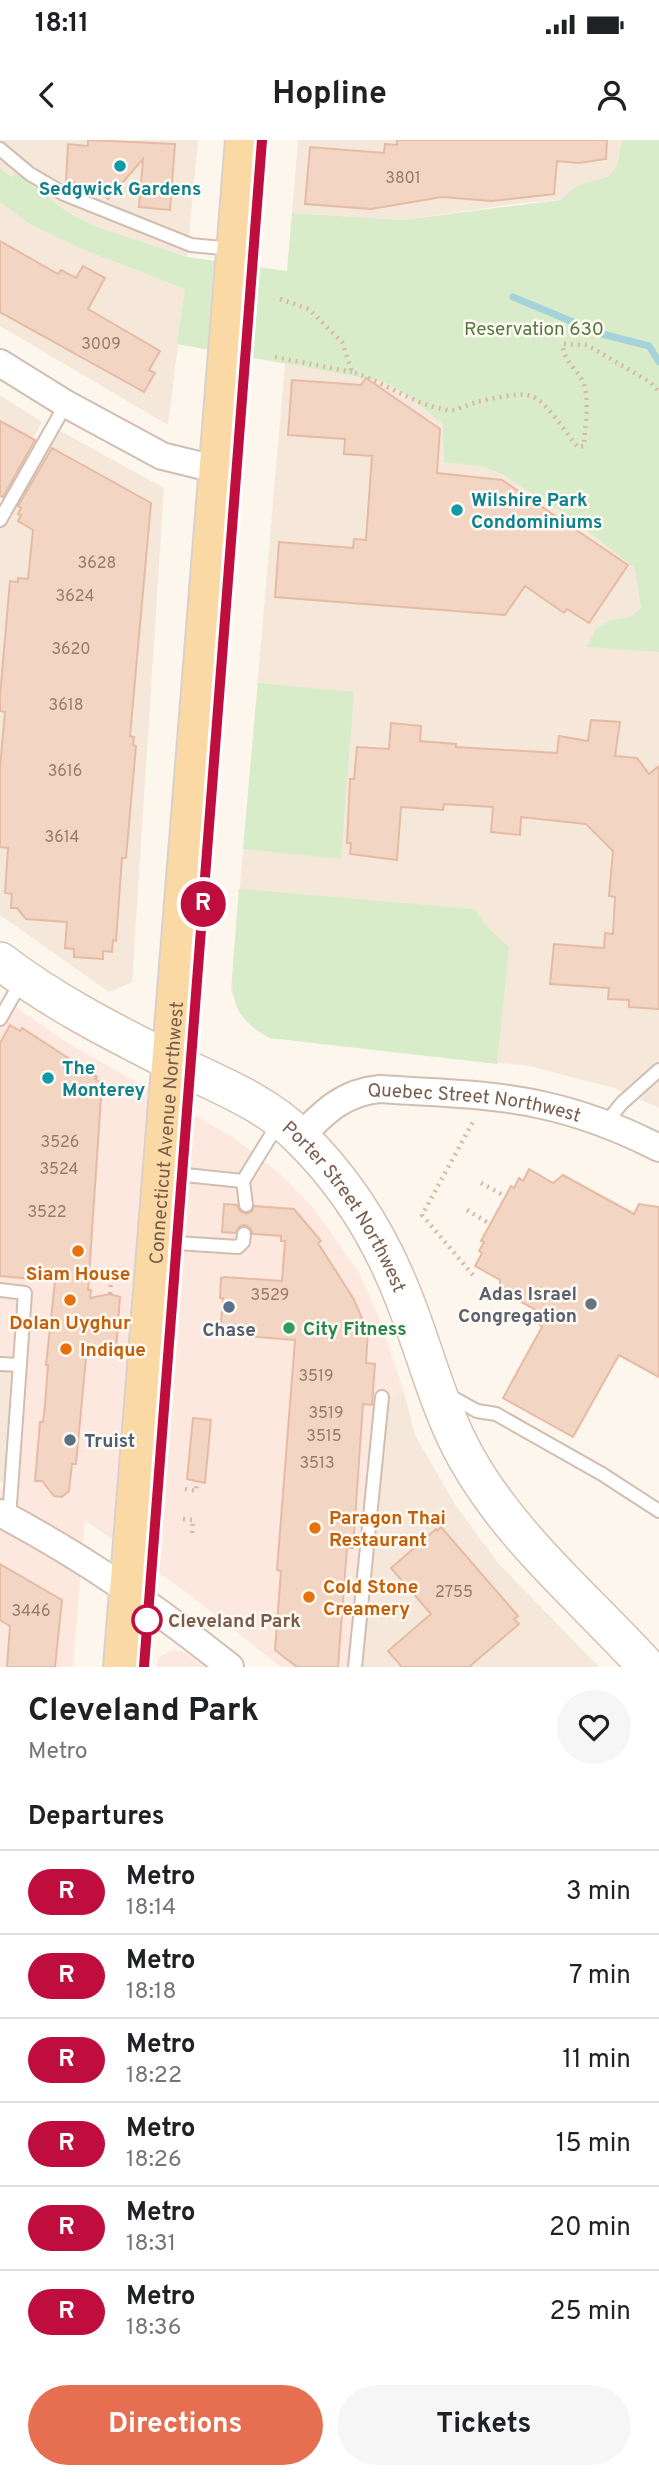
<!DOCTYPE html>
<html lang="en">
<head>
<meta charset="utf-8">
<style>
  :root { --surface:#fff; --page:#f6f6f6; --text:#202124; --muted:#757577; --line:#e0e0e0; --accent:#e76f51 }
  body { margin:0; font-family:Overpass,sans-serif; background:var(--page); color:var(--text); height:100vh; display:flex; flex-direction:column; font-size:26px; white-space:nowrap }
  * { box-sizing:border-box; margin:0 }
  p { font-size:23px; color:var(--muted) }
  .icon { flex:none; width:38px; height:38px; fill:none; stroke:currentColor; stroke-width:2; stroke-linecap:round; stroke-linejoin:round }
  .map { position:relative; height:1527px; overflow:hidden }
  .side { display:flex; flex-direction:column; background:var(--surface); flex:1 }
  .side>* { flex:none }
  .badge { padding:0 14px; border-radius:23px; font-size:24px; line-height:46px }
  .map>.badge { position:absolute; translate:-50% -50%; box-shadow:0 0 0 4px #fff }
  h2 { padding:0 28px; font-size:26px; line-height:63px }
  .round { display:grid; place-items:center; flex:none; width:74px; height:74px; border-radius:37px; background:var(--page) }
  .overview { display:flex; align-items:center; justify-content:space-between; height:119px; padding:0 28px }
  h1 { font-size:33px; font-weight:700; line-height:52px }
  .button { display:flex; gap:14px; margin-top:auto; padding:14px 28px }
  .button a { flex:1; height:80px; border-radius:42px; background:var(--accent); color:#fff; font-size:28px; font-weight:700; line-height:80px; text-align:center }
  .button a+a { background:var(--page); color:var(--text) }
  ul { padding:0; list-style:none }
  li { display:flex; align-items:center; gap:21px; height:84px; padding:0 28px; border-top:2px solid var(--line) }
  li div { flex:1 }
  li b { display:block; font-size:26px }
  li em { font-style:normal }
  li .badge { min-width:77px; font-weight:700; text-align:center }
  .status { display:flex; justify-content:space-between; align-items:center; height:49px; padding:0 35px; background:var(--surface); direction:ltr }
  .status svg { height:19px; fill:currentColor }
  header { display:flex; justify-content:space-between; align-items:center; height:91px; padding:0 28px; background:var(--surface); font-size:32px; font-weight:700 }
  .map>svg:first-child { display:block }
  .residential { fill:#f5e8da }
  .commercial { fill:#fde8e0 }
  .green { fill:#d8ecc9 }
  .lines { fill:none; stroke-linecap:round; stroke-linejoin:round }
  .stream { stroke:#a5d3da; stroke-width:7 }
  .building { fill:#f3d5c3; stroke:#e6bba3; stroke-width:2 }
  .lane-casing { stroke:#d1beb0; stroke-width:16 }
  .street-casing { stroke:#d1beb0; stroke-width:30 }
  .secondary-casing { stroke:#d6c0b0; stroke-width:40 }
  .primary-casing { stroke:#dad1cd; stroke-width:42 }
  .path { stroke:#d9b8a5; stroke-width:4.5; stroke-dasharray:2 5; stroke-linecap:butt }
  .lane { stroke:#fff; stroke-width:12 }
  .street { stroke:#fff; stroke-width:26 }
  .secondary { stroke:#fff; stroke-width:37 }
  .primary { stroke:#fbd9a5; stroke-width:38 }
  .line-casing { stroke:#fff; stroke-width:16 }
  .line { stroke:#bf0d3e; stroke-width:10 }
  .culture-dot { fill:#0f9aa8; stroke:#fffaf3; stroke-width:2.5 }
  .food-dot { fill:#e8710a; stroke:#fffaf3; stroke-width:2.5 }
  .worship-dot { fill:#6b7280; stroke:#fffaf3; stroke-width:2.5 }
  .service-dot { fill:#5c6f8a; stroke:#fffaf3; stroke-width:2.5 }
  .leisure-dot { fill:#2e9e5b; stroke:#fffaf3; stroke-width:2.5 }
  .stop-dot { fill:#fff; stroke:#bf0d3e; stroke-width:3.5 }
  .labels { text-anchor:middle; stroke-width:5; stroke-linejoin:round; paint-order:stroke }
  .number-label { font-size:16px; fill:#987a6a }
  .culture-label { font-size:19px; font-weight:bold; fill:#0d838f; stroke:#fffaf3; text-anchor:start }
  .park-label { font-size:19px; fill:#537a41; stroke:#fffaf3 }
  .street-label { font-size:19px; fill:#7a5c4d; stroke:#fffaf3 }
  .food-label { font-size:19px; font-weight:bold; fill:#c56008; stroke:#fffaf3; text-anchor:start }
  .worship-label { font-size:19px; font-weight:bold; fill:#5b616d; stroke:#fffaf3; text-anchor:end }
  .leisure-label { font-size:19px; font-weight:bold; fill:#27864d; stroke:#fffaf3; text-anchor:start }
  .service-label { font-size:19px; font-weight:bold; fill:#4e5e75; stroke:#fffaf3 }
  .stop-label { font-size:19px; font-weight:bold; fill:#7a5c4d; stroke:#fffaf3; text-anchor:start }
</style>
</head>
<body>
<div class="status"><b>18:11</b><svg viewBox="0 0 49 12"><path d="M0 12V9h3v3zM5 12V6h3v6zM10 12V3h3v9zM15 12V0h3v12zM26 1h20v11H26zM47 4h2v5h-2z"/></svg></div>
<header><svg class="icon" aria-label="back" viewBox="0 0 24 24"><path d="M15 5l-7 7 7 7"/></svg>Hopline<svg class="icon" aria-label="person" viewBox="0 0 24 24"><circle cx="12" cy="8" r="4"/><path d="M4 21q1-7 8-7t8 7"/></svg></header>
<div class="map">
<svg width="659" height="1527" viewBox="0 0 659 1527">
  <rect width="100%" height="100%" fill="#fdf6ec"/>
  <g class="residential">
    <path d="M 0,0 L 198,0 L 187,117 L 97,87 L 69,73 L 16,34 L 12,37 L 0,28 Z"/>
    <path d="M 298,0 L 622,0 L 611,55 L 523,63 L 402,80 L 292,73 Z"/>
    <path d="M 0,62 L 33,86 L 84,110 L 185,149 L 168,285 L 0,186 Z"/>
    <path d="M 285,224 L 386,242 L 504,316 L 581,378 L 659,447 L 659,968 L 614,948 L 529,926 L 270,898 L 254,889 L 238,870 L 231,850 Z"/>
    <path d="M 0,255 L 42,282 L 0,358 Z"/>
    <path d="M 55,288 L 164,348 L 132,842 L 109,852 L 0,775 L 0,387 Z"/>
    <path d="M 0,1224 L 11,1225 L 6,1345 L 0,1341 Z"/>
    <path d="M 404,1252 L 415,1295 L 456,1366 L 499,1424 L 599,1527 L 362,1527 L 388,1258 Z"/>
  </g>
  <g class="commercial">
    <path d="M 13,865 L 66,902 L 234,998 L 280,1034 L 315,1070 L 359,1133 L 377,1173 L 404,1252 L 388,1259 L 362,1527 L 281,1527 L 190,1455 L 85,1380 L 73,1527 L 0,1527 L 0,1350 L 6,1345 L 11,1226 L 0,1224 L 0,887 Z"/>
    <path d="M 174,1510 L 186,1513 L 205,1527 L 157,1527 L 158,1519 L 162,1515 Z"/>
  </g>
  <g class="green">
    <path d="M 622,0 L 659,0 L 659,512 L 587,507 L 596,488 L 612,480 L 631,477 L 641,468 L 635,428 L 568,376 L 502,334 L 481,326 L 444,322 L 443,284 L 410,257 L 385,242 L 177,204 L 185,149 L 84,110 L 33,86 L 0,62 L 0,28 L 12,37 L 15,33 L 69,73 L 97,87 L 187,117 L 287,131 L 292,73 L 402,80 L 560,60 L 578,45 L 608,37 L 617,26 Z"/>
    <path d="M 258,543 L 354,552 L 341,719 L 243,709 Z"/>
    <path d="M 239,749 L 474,769 L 486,786 L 509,807 L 497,924 L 270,898 C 228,876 231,852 234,810 C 236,790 237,770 239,749 Z"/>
  </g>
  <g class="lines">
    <path class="stream" d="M 513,157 L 602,194 L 649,206 L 659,222"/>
  </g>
  <g class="building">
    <path d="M 88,0 L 175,4 L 170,70 L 139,67 L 143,19 L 108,59 L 100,51 L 87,50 L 88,44 L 66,42 L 68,4 L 88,6 Z"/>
    <path d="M 397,0 L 607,0 L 606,19 L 579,23 L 557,21 L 554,54 L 492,61 L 442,57 L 371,69 L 305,64 L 310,7 L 384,13 L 385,4 L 397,5 Z"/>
    <path d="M 0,101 L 58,134 L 61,130 L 76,138 L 83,126 L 105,138 L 88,169 L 160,211 L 149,230 L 155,233 L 144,252 L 0,172 Z"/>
    <path d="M 366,238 L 440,289 L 437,333 L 502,340 L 628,425 L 589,483 L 567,469 L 564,473 L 525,446 L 505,475 L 275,457 L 279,402 L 353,408 L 354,399 L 366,400 L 372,316 L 344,314 L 345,299 L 288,295 L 292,240 L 361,245 Z"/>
    <path d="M 0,281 L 35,300 L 3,357 L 0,356 Z"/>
    <path d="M 52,308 L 151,363 L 130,596 L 134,597 L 133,605 L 136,606 L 126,718 L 122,718 L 116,801 L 113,800 L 112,812 L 103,811 L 103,819 L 74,817 L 74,809 L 65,808 L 67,782 L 26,779 L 17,768 L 11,768 L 12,754 L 5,753 L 8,708 L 0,707 L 0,627 L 5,572 L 0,571 L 0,556 L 10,441 L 18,442 L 18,438 L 28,439 L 33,390 L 18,381 L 21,375 L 18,374 L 21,368 L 18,366 Z"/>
    <path d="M 591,580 L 620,582 L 615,616 L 637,618 L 649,634 L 659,626 L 659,869 L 629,867 L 629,860 L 608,859 L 609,848 L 550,844 L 554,804 L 604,808 L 605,793 L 613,794 L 615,757 L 609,756 L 613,711 L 586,684 L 521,677 L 520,695 L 491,692 L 493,667 L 444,664 L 443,670 L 401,667 L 397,720 L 350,714 L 351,703 L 347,703 L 350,639 L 354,639 L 357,607 L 389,609 L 391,583 L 421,586 L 420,601 L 456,604 L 456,607 L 557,613 L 559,596 L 588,601 Z"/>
    <path d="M 10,885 L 20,891 L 22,888 L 97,937 L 95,939 L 102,943 L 88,1150 L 91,1150 L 90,1158 L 110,1154 L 120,1157 L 116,1210 L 87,1208 L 76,1324 L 72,1324 L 69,1351 L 62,1357 L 54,1356 L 42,1341 L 35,1341 L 40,1282 L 43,1282 L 45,1265 L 48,1225 L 46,1225 L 55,1141 L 0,1136 L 0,903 Z"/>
    <path d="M 529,1029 L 553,1043 L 563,1035 L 634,1074 L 639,1064 L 659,1067 L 659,1237 L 619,1215 L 573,1297 L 503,1258 L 542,1187 L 539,1184 L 548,1177 L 500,1150 L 500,1140 L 475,1126 L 482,1113 L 479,1111 L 484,1102 L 481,1101 L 511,1046 L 514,1048 L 519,1038 L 523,1041 Z"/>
    <path d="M 224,1064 L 237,1065 L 240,1071 L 246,1074 L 252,1071 L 254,1066 L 294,1069 L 321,1101 L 318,1103 L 353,1158 L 368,1191 L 366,1223 L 375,1224 L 372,1265 L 363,1264 L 353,1408 L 347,1408 L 338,1527 L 297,1527 L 275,1510 L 281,1431 L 277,1430 L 295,1200 L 220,1194 L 223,1158 L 220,1158 L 221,1138 L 225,1137 L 282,1141 L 285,1101 L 281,1101 L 281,1096 L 253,1094 L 250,1088 L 246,1085 L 240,1086 L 235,1093 L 222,1092 Z"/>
    <path d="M 193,1278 L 211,1280 L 205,1343 L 187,1339 Z"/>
    <path d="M 441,1387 L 518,1476 L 514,1479 L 519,1484 L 469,1527 L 402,1527 L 388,1511 L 431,1474 L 391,1428 L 436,1389 L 437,1391 Z"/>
    <path d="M 0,1424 L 62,1460 L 55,1527 L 7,1527 L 10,1486 L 0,1480 Z"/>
  </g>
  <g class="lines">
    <g class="lane-casing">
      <g id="lane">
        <path d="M 0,9 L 30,34 L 64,54 L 191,105 L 232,109"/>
        <path d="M 0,380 L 66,264"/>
        <path d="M 0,879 L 21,842"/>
        <path d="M 605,984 L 622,963 L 659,930"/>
        <path d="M 166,1033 L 243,1041"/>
        <path d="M 246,1065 L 243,1041 L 278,984"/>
        <path d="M 161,1102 L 238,1107 L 243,1102 L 244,1094"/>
        <path d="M 0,1150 L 25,1153 L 9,1378"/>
        <path d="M 0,1224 L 19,1225"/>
        <path d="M 448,1255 L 477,1271 L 496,1274 L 602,1334 L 659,1371"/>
        <path d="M 355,1527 L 382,1257"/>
      </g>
    </g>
    <g class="street-casing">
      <g id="street">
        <path d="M 0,223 L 66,264 L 162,316 L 219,330"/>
        <path id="s1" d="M 300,997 C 324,972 344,952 380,949 C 434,953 490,953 542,965 C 583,974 622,989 659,1008"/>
        <path d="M 0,1373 C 85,1418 155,1467 230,1527"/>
      </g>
    </g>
    <g class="secondary-casing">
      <g id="secondary">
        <path id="s2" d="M 0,821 C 52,861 109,890 168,920 C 214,943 263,960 300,997 C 348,1044 384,1104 407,1166 C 427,1218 440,1271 467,1319 C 513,1400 585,1459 647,1527"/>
      </g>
    </g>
    <g class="primary-casing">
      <g id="primary">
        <path id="s3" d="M 123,1527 L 245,0"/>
      </g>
    </g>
    <g class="path">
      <path d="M 280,159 L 309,169 L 342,202 L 352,232 C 385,242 412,264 447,270 C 456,272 468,264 477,262 C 490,259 519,252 531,256 C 546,260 566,294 578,307 L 584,306 C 585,287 589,267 585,248 C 582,232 562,222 563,204 L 587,205 L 650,242 L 659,252"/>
      <path d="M 275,217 L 352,232"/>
      <path d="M 481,1043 L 505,1056"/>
      <path d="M 467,1070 L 490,1084"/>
      <path d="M 473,1135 L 422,1075 L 474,980"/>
      <path d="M 110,1154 L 111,1140"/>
      <path d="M 185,1349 L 196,1351 L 197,1341"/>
      <path d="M 183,1379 L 193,1380 L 192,1394"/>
    </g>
    <use href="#lane" class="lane"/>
    <use href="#street" class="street"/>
    <use href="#secondary" class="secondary"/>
    <use href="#primary" class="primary"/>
  </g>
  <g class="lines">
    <g class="line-casing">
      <path id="line" d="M 144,1527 L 262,0"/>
    </g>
    <use href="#line" class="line"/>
  </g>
  <g class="culture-dot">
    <circle cx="120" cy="26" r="7"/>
    <circle cx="457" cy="370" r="7"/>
    <circle cx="48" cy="938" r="7"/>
  </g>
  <g class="food-dot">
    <circle cx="78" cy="1111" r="7"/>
    <circle cx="70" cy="1160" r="7"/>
    <circle cx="66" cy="1209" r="7"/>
    <circle cx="315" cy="1388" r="7"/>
    <circle cx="309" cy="1457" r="7"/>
  </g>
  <circle class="worship-dot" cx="591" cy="1164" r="7"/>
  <g class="service-dot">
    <circle cx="229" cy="1167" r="7"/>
    <circle cx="70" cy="1300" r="7"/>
  </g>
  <circle class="leisure-dot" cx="289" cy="1188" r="7"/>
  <circle class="stop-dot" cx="147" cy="1480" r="14"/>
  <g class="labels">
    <g class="number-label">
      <text x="403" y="43">3801</text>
      <text x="101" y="209">3009</text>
      <text x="97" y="428">3628</text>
      <text x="75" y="461">3624</text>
      <text x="71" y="514">3620</text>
      <text x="66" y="570">3618</text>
      <text x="65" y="636">3616</text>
      <text x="62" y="702">3614</text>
      <text x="60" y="1007">3526</text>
      <text x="59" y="1034">3524</text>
      <text x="47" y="1077">3522</text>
      <text x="270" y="1160">3529</text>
      <text x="316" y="1241">3519</text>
      <text x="326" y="1278">3519</text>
      <text x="324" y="1301">3515</text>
      <text x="317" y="1328">3513</text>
      <text x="454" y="1457">2755</text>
      <text x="31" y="1476">3446</text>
    </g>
    <g class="culture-label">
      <text x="120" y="55" text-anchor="middle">Sedgwick Gardens</text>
      <text x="471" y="366">Wilshire Park<tspan x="471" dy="22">Condominiums</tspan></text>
      <text x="62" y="934">The<tspan x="62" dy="22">Monterey</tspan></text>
    </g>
    <g class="park-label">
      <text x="534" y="195">Reservation 630</text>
    </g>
    <g class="street-label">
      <text dy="7" stroke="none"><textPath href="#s1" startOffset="191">Quebec Street Northwest</textPath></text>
      <text dy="7" stroke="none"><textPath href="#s3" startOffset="536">Connecticut Avenue Northwest</textPath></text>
      <text dy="7" stroke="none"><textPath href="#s2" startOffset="432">Porter Street Northwest</textPath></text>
    </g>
    <g class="food-label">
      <text x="78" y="1140" text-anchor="middle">Siam House</text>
      <text x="70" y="1189" text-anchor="middle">Dolan Uyghur</text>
      <text x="80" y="1216">Indique</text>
      <text x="329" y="1384">Paragon Thai<tspan x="329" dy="22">Restaurant</tspan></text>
      <text x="323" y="1453">Cold Stone<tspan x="323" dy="22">Creamery</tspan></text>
    </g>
    <g class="worship-label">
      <text x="577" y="1160">Adas Israel<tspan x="577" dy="22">Congregation</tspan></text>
    </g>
    <g class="leisure-label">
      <text x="303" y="1195">City Fitness</text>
    </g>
    <g class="service-label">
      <text x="229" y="1196">Chase</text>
      <text x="84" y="1307" text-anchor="start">Truist</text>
    </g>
    <g class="stop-label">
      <text x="168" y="1487">Cleveland Park</text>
    </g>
  </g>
</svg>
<b class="badge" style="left:203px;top:764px;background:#bf0d3e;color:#fff">R</b>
</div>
<section class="side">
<div class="overview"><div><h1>Cleveland Park</h1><p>Metro</p></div><a class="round"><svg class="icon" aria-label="heart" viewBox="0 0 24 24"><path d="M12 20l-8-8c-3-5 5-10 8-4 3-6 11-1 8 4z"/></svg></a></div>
<h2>Departures</h2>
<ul>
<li><span class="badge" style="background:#bf0d3e;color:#fff">R</span><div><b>Metro</b><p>18:14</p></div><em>3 min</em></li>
<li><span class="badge" style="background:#bf0d3e;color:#fff">R</span><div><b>Metro</b><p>18:18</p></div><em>7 min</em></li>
<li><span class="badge" style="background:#bf0d3e;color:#fff">R</span><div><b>Metro</b><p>18:22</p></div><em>11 min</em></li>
<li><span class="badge" style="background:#bf0d3e;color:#fff">R</span><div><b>Metro</b><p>18:26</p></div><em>15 min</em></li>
<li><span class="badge" style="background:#bf0d3e;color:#fff">R</span><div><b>Metro</b><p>18:31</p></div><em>20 min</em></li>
<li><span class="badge" style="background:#bf0d3e;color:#fff">R</span><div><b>Metro</b><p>18:36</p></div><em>25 min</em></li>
</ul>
<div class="button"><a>Directions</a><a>Tickets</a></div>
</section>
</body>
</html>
